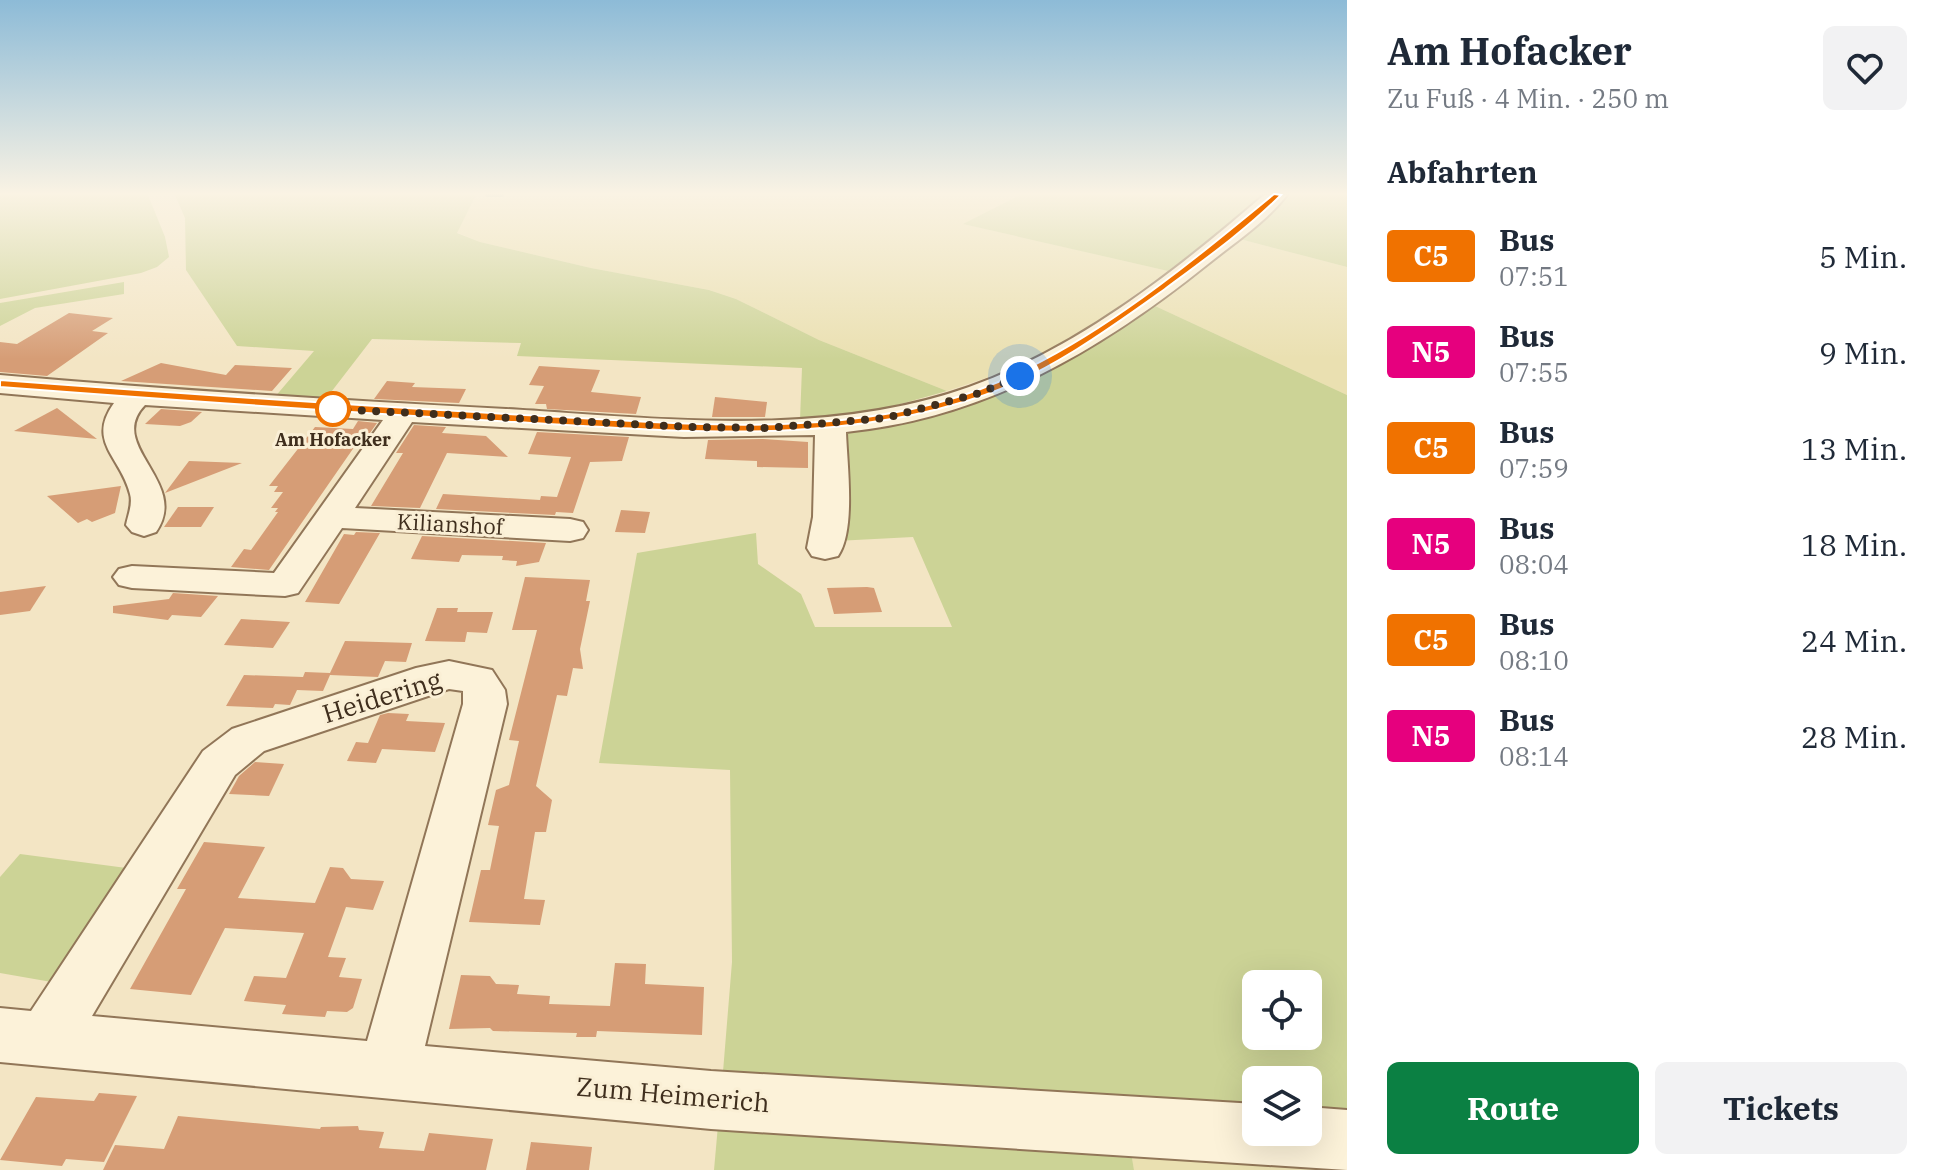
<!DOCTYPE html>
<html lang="de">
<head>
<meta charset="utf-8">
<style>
  :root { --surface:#fff; --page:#f2f2f3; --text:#1f2937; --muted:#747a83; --accent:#0b8043 }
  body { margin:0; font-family:"IBM Plex Serif",serif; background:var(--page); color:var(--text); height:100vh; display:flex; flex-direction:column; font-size:30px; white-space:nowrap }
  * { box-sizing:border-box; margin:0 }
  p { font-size:26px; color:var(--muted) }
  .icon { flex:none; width:44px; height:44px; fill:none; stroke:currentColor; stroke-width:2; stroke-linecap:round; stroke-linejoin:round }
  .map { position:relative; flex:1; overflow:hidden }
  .drawer { display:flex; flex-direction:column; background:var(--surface); width:600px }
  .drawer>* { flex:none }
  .badge { padding:0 16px; border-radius:6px; font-size:28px; line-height:52px }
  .fabs { position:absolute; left:1242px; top:970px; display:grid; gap:16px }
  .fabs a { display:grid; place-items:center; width:80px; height:80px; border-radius:12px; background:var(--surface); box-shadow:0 8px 32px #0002; font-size:40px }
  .you { position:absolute; width:40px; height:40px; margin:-20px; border:6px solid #fff; border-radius:50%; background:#1a73e8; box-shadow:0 0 0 12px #1a73e833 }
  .map>.badge { position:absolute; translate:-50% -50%; box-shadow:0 0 0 4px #fff }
  h2 { padding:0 40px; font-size:30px; line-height:72px }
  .round { display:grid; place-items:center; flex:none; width:84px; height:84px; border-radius:12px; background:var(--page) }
  .head { display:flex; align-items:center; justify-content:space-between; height:136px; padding:0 40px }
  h1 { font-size:38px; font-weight:800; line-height:60px }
  .cta { display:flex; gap:16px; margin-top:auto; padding:16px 40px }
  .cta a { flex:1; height:92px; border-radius:12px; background:var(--accent); color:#fff; font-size:32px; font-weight:800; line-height:92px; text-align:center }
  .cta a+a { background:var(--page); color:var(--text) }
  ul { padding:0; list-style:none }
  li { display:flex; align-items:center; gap:24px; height:96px; padding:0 40px }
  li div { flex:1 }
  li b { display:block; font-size:30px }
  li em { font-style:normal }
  li .badge { min-width:88px; font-weight:700; text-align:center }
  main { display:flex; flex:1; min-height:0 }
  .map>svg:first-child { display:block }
  .farmland { fill:#eae0b1 }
  .green { fill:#ccd396; fill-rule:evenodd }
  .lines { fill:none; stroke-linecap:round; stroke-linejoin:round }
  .stream { stroke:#6c968b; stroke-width:4 }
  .building { fill:#d69d76 }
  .minor-casing { stroke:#917658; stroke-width:4 }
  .minor { fill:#fcf2d9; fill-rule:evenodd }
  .line { fill:#f07200; stroke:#fff; stroke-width:2 }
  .walk { stroke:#3f2e1d; stroke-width:8; stroke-dasharray:0 14.4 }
  .stop-dot { fill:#fff; stroke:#f07200; stroke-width:4 }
  .labels { text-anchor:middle; stroke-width:6; stroke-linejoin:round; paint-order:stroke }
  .far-stop-label { font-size:18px; font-weight:bold; fill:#3f2e1d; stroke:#faefd5 }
  .street-label { font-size:22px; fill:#3f2e1d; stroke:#faefd5 }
  .near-street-label { font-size:26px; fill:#3f2e1d; stroke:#faefd5 }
</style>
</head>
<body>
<main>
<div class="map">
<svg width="1347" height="1170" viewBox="0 0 1347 1170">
  <rect width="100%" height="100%" fill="#f3e5c4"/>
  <g class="farmland">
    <path d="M 476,195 L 1020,195 L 964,224 L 1168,271 L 1108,314 L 1027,364 L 947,391 L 819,340 L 736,299 L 709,290 L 591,268 L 480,242 L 456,232 Z"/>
    <path d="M 1236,238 L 1347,267 L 1347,395 L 1153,305 Z"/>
    <path d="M 1132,1158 L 1347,1168 L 1347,1170 L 1134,1170 Z"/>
  </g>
  <g class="green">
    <path d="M 0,195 L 148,195 L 165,237 L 169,257 L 157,267 L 141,273 L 0,299 Z"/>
    <path d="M 175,195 L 476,195 L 457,233 L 480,242 L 591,268 L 709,290 L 736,299 L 819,340 L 947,391 L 879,410 L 800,420 L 802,368 L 517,356 L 521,343 L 372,339 L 325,400 L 274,398 L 314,351 L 237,346 L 186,270 L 185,218 Z"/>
    <path d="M 1020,195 L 1267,195 L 1168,271 L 963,224 Z"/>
    <path d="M 1290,195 L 1347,195 L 1347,267 L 1236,238 Z"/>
    <path d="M 124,282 L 124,294 L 35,308 L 0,326 L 0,303 Z"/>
    <path d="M 1153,305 L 1347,395 L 1347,1128 L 1308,1126 L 1308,1080 L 1256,1080 L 1256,1122 L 722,1084 L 732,962 L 730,770 L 599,763 L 637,553 L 756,533 L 758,564 L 801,594 L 815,627 L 952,627 L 913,537 L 836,541 L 838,430 L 921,416 ZM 1256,984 L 1308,984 L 1308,1036 L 1256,1036 Z"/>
    <path d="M 20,854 L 134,869 L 63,984 L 0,973 L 0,877 Z"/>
    <path d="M 719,1114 L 1132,1158 L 1134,1170 L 714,1170 Z"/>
  </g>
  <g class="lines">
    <path class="stream" d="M 487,195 L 502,195"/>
  </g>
  <g class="building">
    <path d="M 69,313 L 113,318 L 92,331 L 108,333 L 47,376 L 0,372 L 0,342 L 17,344 Z"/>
    <path d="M 161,363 L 226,375 L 235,365 L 292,368 L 272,391 L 121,381 Z"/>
    <path d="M 539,366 L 600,370 L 591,392 L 641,397 L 636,414 L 547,409 L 546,404 L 535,404 L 544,386 L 529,385 Z"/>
    <path d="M 387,381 L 415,383 L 412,387 L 466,389 L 459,403 L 374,399 Z"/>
    <path d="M 715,397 L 767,402 L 765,417 L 712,417 Z"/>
    <path d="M 57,408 L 97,439 L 14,431 Z"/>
    <path d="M 161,409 L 202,412 L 191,422 L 180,426 L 145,424 Z"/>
    <path d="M 358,421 L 377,423 L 363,443 L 357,443 L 269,570 L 231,567 L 244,549 L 251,550 L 278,512 L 275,512 L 278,508 L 271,508 L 283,492 L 274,492 L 278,486 L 269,486 L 315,427 L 353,429 Z"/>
    <path d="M 414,425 L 446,427 L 442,433 L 486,436 L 508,457 L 447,453 L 420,508 L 371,506 L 403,453 L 396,453 Z"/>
    <path d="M 537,432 L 629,437 L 622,461 L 590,462 L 573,513 L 556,512 L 555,515 L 436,509 L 443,494 L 540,500 L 541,496 L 557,497 L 571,457 L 528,454 Z"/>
    <path d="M 763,439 L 808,442 L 808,468 L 757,467 L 757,461 L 705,459 L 708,440 Z"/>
    <path d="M 189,461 L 242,463 L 165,493 Z"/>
    <path d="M 121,486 L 115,513 L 92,522 L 87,519 L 78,523 L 47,496 Z"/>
    <path d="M 178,507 L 214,507 L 201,527 L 164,527 Z"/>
    <path d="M 621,510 L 650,512 L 645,533 L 615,532 Z"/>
    <path d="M 356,532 L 380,533 L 339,604 L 305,602 L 344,534 L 354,535 Z"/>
    <path d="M 422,536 L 546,543 L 539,562 L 516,566 L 517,561 L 502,560 L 503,556 L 462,555 L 459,562 L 411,559 Z"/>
    <path d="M 525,577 L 590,580 L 586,601 L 590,601 L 580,649 L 583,669 L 573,668 L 567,696 L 557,695 L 536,786 L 552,800 L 546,832 L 535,832 L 524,899 L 545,900 L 540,925 L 469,922 L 481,870 L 490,870 L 499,826 L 488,825 L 496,790 L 509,785 L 519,741 L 509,740 L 537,630 L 512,630 Z"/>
    <path d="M 46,586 L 30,611 L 0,615 L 0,592 Z"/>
    <path d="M 867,587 L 874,588 L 882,612 L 834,614 L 827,588 Z"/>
    <path d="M 173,593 L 218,596 L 201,617 L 172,615 L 168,620 L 113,613 L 113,606 L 169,599 Z"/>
    <path d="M 437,608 L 458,608 L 457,612 L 493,612 L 487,633 L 467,632 L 465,642 L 425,641 Z"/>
    <path d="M 241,619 L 290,622 L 273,648 L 224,645 Z"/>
    <path d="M 345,641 L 412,643 L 406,662 L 385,661 L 378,677 L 330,675 L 323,691 L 297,690 L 290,705 L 275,704 L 273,708 L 226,706 L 244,675 L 303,677 L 305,672 L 330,673 Z"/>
    <path d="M 388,713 L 409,714 L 406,721 L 445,723 L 435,752 L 382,749 L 376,763 L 347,761 L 356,742 L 368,743 L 380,715 Z"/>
    <path d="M 255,762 L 284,764 L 269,796 L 229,794 L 239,776 Z"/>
    <path d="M 204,842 L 265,847 L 238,898 L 315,903 L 330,867 L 343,868 L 351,879 L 384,881 L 373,910 L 346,907 L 328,957 L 346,958 L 339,977 L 362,979 L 353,1008 L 347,1012 L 327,1011 L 325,1017 L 282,1014 L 286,1005 L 244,1001 L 254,976 L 286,978 L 304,933 L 225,928 L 191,995 L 130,989 L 186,889 L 177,889 Z"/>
    <path d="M 615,963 L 646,964 L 645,984 L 704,987 L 702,1035 L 597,1031 L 596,1037 L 576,1037 L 577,1033 L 493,1031 L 490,1028 L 449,1029 L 461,975 L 490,976 L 496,984 L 519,985 L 517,994 L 550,996 L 549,1004 L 610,1006 Z"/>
    <path d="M 99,1093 L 137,1096 L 104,1162 L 66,1159 L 62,1166 L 0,1160 L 36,1097 L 94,1101 Z"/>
    <path d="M 178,1116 L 320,1129 L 321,1127 L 358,1126 L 359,1130 L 384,1132 L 379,1148 L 424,1151 L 429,1133 L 493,1139 L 486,1170 L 103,1170 L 115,1145 L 164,1149 Z"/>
    <path d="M 531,1142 L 592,1147 L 589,1170 L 526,1170 Z"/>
  </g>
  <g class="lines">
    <g class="minor-casing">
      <g id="minor">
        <path d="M 1264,195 L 1287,195 C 1266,222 1234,243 1208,264 C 1101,350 986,418 846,432 C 847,464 856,530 838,556 L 825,559 L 812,556 L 807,548 L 813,517 L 815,435 L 684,437 L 412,422 L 355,508 L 570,519 L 583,522 L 588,530 L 583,538 L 570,541 L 342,528 L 298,593 L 285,596 L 132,588 L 119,585 L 113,577 L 119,569 L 132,566 L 274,573 L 383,420 L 145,405 C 105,446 191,482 156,532 L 144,536 L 132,532 L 126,525 C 128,515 133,504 130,494 C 121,457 86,442 114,403 L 0,393 L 0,375 C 168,390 337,400 506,409 C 659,418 822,439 969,387 C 1079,348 1177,270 1264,195 Z"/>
        <path d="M 449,661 L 492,670 L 505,690 L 507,704 L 425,1046 L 711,1071 L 1256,1104 L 1256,1132 L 1308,1132 L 1308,1107 L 1347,1110 L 1347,1170 L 711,1129 L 0,1062 L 0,1008 L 31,1011 L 203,751 L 232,729 L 416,668 ZM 449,689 L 463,691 L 463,704 L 367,1041 L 92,1016 L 235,775 L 264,751 Z"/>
      </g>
    </g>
    <use href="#minor" class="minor"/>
  </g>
  <linearGradient id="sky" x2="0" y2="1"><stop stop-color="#8dbbd7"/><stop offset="0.54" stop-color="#faf3e4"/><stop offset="1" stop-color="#faf3e4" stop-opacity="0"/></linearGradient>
  <rect width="1347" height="359" fill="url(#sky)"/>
  <path class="line" d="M 1274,194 L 1281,195 C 1246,230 1204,260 1165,289 C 1109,329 1050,372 985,395 C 834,448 670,430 514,422 C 342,412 171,400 0,387 L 0,380 C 175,393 349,405 524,415 C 671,422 837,442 978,390 C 1086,350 1186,266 1274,194 Z"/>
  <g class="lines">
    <path class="walk" d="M 333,409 L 691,427 L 768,428 L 886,418 L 980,393 L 1020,376"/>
  </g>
  <circle class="stop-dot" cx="333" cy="409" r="16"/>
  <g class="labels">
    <g class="far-stop-label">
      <text x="333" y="446">Am Hofacker</text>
    </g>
    <g class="street-label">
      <text transform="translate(450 524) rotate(3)" y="8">Kilianshof</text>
    </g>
    <g class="near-street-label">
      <text transform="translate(382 697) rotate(-17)" y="9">Heidering</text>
      <text transform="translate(673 1095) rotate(5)" y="9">Zum Heimerich</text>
    </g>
  </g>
</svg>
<div class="fabs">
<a><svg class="icon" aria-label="locate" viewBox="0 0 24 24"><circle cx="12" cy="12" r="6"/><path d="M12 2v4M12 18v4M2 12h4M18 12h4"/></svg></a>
<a><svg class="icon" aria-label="layers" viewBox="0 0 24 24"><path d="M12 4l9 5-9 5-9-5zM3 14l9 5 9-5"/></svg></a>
</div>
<div class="you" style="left:1020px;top:376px"></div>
</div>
<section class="drawer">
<div class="head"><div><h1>Am Hofacker</h1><p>Zu Fuß · 4 Min. · 250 m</p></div><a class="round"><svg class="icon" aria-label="heart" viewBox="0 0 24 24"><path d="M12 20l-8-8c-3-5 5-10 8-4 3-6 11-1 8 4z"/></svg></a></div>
<h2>Abfahrten</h2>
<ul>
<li><span class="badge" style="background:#f07200;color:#fff">C5</span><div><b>Bus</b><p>07:51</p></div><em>5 Min.</em></li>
<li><span class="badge" style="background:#e6007e;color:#fff">N5</span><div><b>Bus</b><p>07:55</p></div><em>9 Min.</em></li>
<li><span class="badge" style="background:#f07200;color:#fff">C5</span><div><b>Bus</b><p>07:59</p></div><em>13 Min.</em></li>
<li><span class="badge" style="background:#e6007e;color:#fff">N5</span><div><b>Bus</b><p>08:04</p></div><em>18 Min.</em></li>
<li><span class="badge" style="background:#f07200;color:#fff">C5</span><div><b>Bus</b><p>08:10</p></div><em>24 Min.</em></li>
<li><span class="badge" style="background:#e6007e;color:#fff">N5</span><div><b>Bus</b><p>08:14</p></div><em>28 Min.</em></li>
</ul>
<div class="cta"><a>Route</a><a>Tickets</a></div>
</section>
</main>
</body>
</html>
